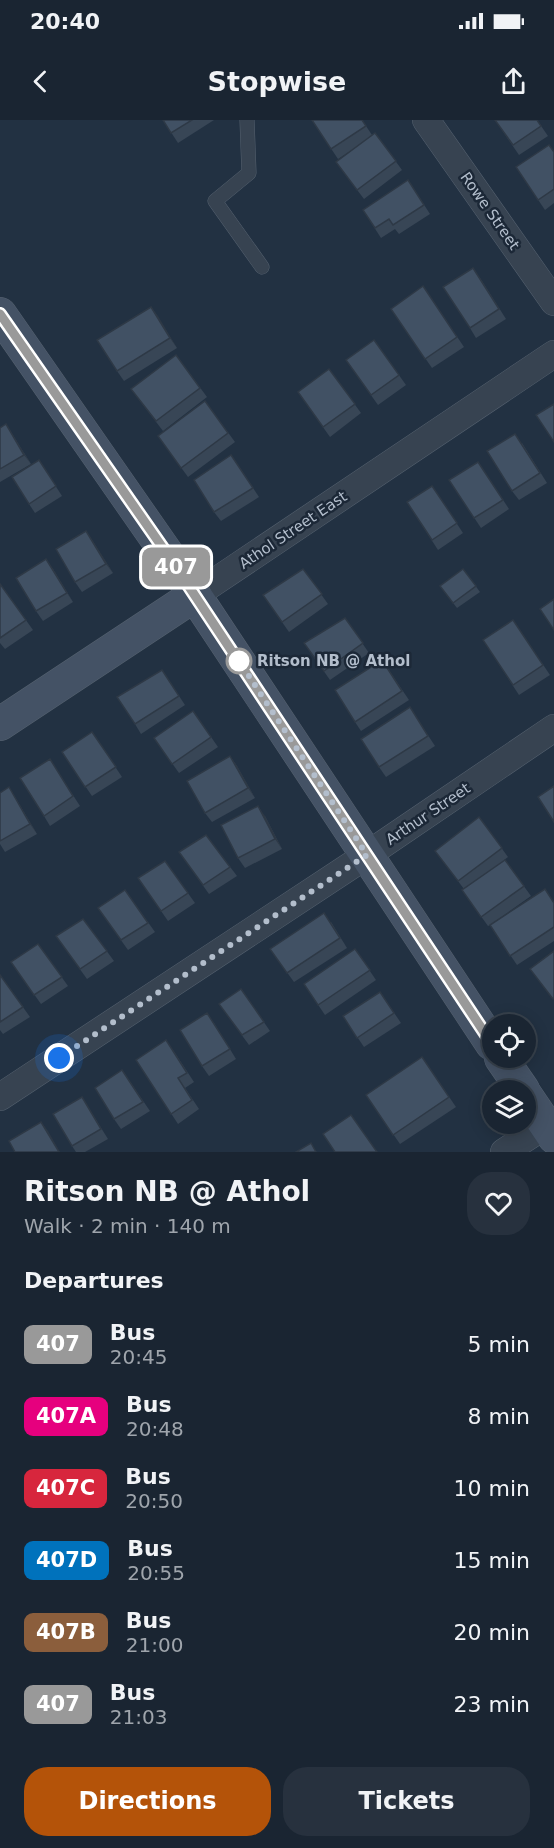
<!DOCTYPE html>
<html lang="en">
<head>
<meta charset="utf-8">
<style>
  :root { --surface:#1a2532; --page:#27313e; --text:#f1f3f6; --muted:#9fa5ac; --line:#38424d; --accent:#b45309 }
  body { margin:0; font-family:"DejaVu Sans",sans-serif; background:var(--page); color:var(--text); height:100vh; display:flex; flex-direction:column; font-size:22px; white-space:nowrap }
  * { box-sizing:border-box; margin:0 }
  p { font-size:20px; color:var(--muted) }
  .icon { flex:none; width:33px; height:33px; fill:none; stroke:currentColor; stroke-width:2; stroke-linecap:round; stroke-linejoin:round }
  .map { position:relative; height:1032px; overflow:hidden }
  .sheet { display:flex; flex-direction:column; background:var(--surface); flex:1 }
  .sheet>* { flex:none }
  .badge { padding:0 12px; border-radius:9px; font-size:21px; line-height:39px }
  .controls { position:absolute; left:482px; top:894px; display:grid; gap:12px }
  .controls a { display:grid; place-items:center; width:54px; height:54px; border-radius:50%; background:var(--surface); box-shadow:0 3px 15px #0003,0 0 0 2px var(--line); font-size:30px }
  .you { position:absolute; width:30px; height:30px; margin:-15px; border:4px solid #fff; border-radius:50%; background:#1a73e8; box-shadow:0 0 0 9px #1a73e833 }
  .map>.badge { position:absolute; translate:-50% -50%; box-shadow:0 0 0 3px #fff }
  h2 { padding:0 24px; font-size:22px; line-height:54px }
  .round { display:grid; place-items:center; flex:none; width:63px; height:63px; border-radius:24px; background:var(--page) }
  .headline { display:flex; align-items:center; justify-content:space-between; height:102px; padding:0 24px }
  h1 { font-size:28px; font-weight:700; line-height:45px }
  .action { display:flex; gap:12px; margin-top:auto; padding:12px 24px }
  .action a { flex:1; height:69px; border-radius:24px; background:var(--accent); color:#fff; font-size:24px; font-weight:700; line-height:69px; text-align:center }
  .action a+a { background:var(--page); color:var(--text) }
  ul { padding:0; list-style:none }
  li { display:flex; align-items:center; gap:18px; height:72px; padding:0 24px }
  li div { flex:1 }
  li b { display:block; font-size:22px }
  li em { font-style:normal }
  li .badge { min-width:66px; font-weight:700; text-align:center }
  .status { display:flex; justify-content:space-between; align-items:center; height:42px; padding:0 30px; background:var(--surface); direction:ltr }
  .status svg { height:16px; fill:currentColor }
  header { display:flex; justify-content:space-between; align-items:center; height:78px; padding:0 24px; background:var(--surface); font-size:27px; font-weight:700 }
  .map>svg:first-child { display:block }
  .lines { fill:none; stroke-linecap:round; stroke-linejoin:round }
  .lane-casing { stroke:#55616f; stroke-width:15 }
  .street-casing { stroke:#55616f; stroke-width:28 }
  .secondary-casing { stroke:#55616f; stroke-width:34 }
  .lane { stroke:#374351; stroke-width:14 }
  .street { stroke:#374351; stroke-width:27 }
  .secondary { stroke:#445265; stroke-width:33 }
  .wall { fill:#384656 }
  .shaded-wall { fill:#2e3946 }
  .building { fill:#415164; stroke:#2e3946; stroke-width:1.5 }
  .line-casing { stroke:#fff; stroke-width:14 }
  .line { stroke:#999; stroke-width:9 }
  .walk { stroke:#b3becc; stroke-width:6; stroke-dasharray:0 10.8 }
  .stop-dot { fill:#fff; stroke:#999; stroke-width:3 }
  .labels { text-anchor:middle; stroke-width:5; stroke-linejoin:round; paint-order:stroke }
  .street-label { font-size:15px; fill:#b3becc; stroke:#1c2837 }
  .stop-label { font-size:15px; font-weight:bold; fill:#b3becc; stroke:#1c2837; text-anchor:start }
</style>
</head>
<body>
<div class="status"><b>20:40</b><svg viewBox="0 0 49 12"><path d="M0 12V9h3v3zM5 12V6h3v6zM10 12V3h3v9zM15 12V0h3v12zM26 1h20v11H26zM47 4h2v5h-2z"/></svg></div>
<header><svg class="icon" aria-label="back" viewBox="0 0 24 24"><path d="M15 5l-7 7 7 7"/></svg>Stopwise<svg class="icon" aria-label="share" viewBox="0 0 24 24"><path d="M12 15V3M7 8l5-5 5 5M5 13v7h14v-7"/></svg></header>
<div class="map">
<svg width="554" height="1032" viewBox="0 0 554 1032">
  <rect width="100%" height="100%" fill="#223142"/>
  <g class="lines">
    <g class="lane-casing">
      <path id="lane" d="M 247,0 L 249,53 L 215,81 L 262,147"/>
    </g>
    <g class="street-casing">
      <g id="street">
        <path d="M 426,0 L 554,182"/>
        <path d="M 195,475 L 554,234"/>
        <path d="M 0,977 L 367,735 L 554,608"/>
        <path d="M 504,1032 L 546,1005"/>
      </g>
    </g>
    <g class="secondary-casing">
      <g id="secondary">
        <path d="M 0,194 L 172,441 L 492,924"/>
        <path d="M 0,604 L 195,475"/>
        <path d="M 501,938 L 523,970"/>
        <path d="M 525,974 L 554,1017"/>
      </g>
    </g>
    <use href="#lane" class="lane"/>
    <use href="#street" class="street"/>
    <use href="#secondary" class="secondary"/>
  </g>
  <g class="wall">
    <path d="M 163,0 L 214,0 L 178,23 Z"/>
    <path d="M 312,0 L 362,0 L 372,15 L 375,13 L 402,50 L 364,79 L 336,42 L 355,28 L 338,39 Z"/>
    <path d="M 495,0 L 537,0 L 548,16 L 519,35 Z"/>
    <path d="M 554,32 L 554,83 L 545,90 L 516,47 Z"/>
    <path d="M 408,60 L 430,94 L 399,114 L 395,109 L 381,118 L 363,90 Z"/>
    <path d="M 480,158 L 506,199 L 476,218 L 470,208 Z"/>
    <path d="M 423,166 L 464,227 L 432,248 L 391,189 Z"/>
    <path d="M 151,187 L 177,228 L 124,261 L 117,251 Z"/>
    <path d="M 374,220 L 406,265 L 378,285 L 346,240 Z"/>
    <path d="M 176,235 L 207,277 L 163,311 L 131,269 Z"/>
    <path d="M 329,249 L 361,293 L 330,317 L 298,272 Z"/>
    <path d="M 205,281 L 235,322 L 188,357 L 158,316 Z"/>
    <path d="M 6,304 L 31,344 L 0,362 L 0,308 Z"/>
    <path d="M 522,323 L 547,363 L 519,380 L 512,371 Z"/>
    <path d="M 39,340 L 62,376 L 35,393 L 29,384 Z"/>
    <path d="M 478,342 L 509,389 L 481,408 L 449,360 Z"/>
    <path d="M 238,345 L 259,377 L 221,401 L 214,392 Z"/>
    <path d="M 432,366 L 463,413 L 438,430 L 407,382 Z"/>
    <path d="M 86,411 L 113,453 L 82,472 L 75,462 Z"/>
    <path d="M 53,449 L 73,482 L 43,501 L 36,491 Z"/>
    <path d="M 303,449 L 328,484 L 289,512 L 263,475 Z"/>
    <path d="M 463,449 L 480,472 L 457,488 L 440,466 Z"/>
    <path d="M 0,464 L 33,510 L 5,529 L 0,523 Z"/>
    <path d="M 345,498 L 369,533 L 330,560 L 304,523 Z"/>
    <path d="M 513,500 L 550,555 L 519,575 L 483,520 Z"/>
    <path d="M 382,540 L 409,580 L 361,611 L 355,602 Z"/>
    <path d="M 162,550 L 185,585 L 141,614 L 135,604 Z"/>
    <path d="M 193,591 L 218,627 L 179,653 L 154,618 Z"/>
    <path d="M 416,597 L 435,626 L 386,657 L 379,647 Z"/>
    <path d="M 92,612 L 122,657 L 92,676 L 62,632 Z"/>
    <path d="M 230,636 L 237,646 L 255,678 L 212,702 L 205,693 Z"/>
    <path d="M 56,649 L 80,686 L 50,706 L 44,696 Z"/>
    <path d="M 9,667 L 15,677 L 37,714 L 5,732 L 0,724 L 0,673 Z"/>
    <path d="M 265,696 L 282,729 L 245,748 L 238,738 Z"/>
    <path d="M 479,697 L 508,737 L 504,740 L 505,740 L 531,776 L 493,803 L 554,782 L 554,821 L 517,845 L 490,805 L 488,806 L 462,770 L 464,769 L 435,731 Z"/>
    <path d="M 206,715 L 237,756 L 209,774 L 179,732 Z"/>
    <path d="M 165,741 L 195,783 L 168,801 L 138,758 Z"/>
    <path d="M 125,770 L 155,812 L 128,830 L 98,788 Z"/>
    <path d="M 83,799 L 114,841 L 87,859 L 56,816 Z"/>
    <path d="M 331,802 L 347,828 L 294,862 L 270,829 Z"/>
    <path d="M 38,824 L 68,866 L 41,884 L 11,842 Z"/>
    <path d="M 355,829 L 376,860 L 325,895 L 304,864 Z"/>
    <path d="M 0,855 L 30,897 L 3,914 L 0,910 Z"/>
    <path d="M 241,869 L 270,911 L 249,925 L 219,884 Z"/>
    <path d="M 380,872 L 401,903 L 364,927 L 343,896 Z"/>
    <path d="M 214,903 L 236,939 L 209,956 L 202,946 Z"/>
    <path d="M 173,930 L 194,962 L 185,968 L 199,989 L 178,1004 L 136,940 Z"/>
    <path d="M 422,937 L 456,987 L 400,1024 L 366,975 Z"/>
    <path d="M 122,950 L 150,991 L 121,1009 L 114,999 Z"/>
    <path d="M 88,987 L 108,1019 L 85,1032 L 76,1032 L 72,1026 Z"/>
  </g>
  <g class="shaded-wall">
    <path d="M 151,187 L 158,196 L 177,228 L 170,218 Z"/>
    <path d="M 6,304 L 12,314 L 31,344 L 24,335 Z"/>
    <path d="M 86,411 L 93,421 L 113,453 L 106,444 Z"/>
    <path d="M 46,439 L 53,449 L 73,482 L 67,473 Z"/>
    <path d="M 230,636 L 237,646 L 255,678 L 248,668 Z"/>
    <path d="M 9,667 L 15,677 L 37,714 L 30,704 Z"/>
    <path d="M 258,686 L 265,696 L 282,729 L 275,719 Z"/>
    <path d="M 41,1002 L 48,1011 L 60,1032 L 59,1032 Z"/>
  </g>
  <g class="building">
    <path d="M 163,0 L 192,0 L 171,13 Z"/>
    <path d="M 312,0 L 362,0 L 366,6 L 331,29 Z"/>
    <path d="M 495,0 L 537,0 L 541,6 L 513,25 Z"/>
    <path d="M 375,13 L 396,41 L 357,70 L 336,42 Z"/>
    <path d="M 549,25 L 554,32 L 554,69 L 538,80 L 516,47 Z"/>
    <path d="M 408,60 L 424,85 L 393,105 L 389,99 L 375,108 L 363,90 Z"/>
    <path d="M 473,148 L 499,189 L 470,208 L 443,167 Z"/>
    <path d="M 423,166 L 457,217 L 425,239 L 391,189 Z"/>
    <path d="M 151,187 L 170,218 L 117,251 L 97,220 Z"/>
    <path d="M 374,220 L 399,255 L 371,275 L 346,240 Z"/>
    <path d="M 176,235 L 200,268 L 156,301 L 131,269 Z"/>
    <path d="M 329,249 L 355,284 L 323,307 L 298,272 Z"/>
    <path d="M 205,281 L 228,313 L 181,348 L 158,316 Z"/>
    <path d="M 554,284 L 554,322 L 536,295 Z"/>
    <path d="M 6,304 L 24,335 L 0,349 L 0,308 Z"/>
    <path d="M 515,314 L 540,353 L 512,371 L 487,331 Z"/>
    <path d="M 231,335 L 253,368 L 214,392 L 194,360 Z"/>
    <path d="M 39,340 L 56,366 L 29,384 L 12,357 Z"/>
    <path d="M 478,342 L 503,380 L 474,398 L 449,360 Z"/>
    <path d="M 432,366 L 457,403 L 432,420 L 407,382 Z"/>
    <path d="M 86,411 L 106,444 L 75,462 L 56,429 Z"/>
    <path d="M 46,439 L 67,473 L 36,491 L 16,458 Z"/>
    <path d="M 303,449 L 322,474 L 282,502 L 263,475 Z"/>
    <path d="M 463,449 L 476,466 L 453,483 L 440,466 Z"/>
    <path d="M 0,464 L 26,500 L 0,518 Z"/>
    <path d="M 554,479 L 554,510 L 540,489 Z"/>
    <path d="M 345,498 L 363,523 L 324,551 L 304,523 Z"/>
    <path d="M 513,500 L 543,545 L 513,565 L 483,520 Z"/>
    <path d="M 382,540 L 402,571 L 355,602 L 335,570 Z"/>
    <path d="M 162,550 L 179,576 L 135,604 L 117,577 Z"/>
    <path d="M 410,587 L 428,616 L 379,647 L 361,619 Z"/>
    <path d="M 193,591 L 211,617 L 172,644 L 154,618 Z"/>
    <path d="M 92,612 L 116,647 L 85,667 L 62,632 Z"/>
    <path d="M 230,636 L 248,668 L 205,693 L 187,661 Z"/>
    <path d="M 50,639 L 73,676 L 44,696 L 20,658 Z"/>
    <path d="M 554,666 L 554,702 L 538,677 Z"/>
    <path d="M 9,667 L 30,704 L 0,721 L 0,673 Z"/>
    <path d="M 258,686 L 275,719 L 238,738 L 221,705 Z"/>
    <path d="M 479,697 L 502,728 L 458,761 L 435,731 Z"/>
    <path d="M 206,715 L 230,747 L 203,765 L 179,732 Z"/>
    <path d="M 505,740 L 524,766 L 481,797 L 462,770 Z"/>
    <path d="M 165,741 L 188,773 L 161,791 L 138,758 Z"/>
    <path d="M 545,769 L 554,783 L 554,807 L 510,836 L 490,805 Z"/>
    <path d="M 125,770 L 148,803 L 121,820 L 98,788 Z"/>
    <path d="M 324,793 L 340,818 L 287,853 L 270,829 Z"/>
    <path d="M 83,799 L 107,831 L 80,849 L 56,816 Z"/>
    <path d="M 38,824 L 62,857 L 34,875 L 11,842 Z"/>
    <path d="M 355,829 L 370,850 L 318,885 L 304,864 Z"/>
    <path d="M 554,831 L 554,878 L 553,879 L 530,849 Z"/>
    <path d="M 0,855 L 23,887 L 0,902 Z"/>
    <path d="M 241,869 L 264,902 L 242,915 L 219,884 Z"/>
    <path d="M 380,872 L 394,893 L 357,918 L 343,896 Z"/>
    <path d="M 207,893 L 230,929 L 202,946 L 180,910 Z"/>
    <path d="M 166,920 L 187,953 L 178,958 L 192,980 L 171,994 L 136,940 Z"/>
    <path d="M 422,937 L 449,977 L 393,1015 L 366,975 Z"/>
    <path d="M 122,950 L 143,982 L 114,999 L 95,968 Z"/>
    <path d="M 82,977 L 101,1009 L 72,1026 L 53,994 Z"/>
    <path d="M 351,995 L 377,1032 L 335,1032 L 323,1014 Z"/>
    <path d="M 41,1002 L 59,1032 L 15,1032 L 9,1021 Z"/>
    <path d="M 311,1023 L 316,1032 L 296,1032 Z"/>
  </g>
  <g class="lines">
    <g class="line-casing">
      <path id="line" d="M 0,194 L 172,441 L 492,924"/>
    </g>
    <use href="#line" class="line"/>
    <path class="walk" d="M 59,938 L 367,735 L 239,541"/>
  </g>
  <circle class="stop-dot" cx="239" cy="541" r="12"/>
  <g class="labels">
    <g class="street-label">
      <text transform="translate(490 91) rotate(55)" y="5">Rowe Street</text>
      <text transform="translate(293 410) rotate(-34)" y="5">Athol Street East</text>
      <text transform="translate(428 694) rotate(-34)" y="5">Arthur Street</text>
    </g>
    <g class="stop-label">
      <text x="257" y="546">Ritson NB @ Athol</text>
    </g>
  </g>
</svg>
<div class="controls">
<a><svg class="icon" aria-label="locate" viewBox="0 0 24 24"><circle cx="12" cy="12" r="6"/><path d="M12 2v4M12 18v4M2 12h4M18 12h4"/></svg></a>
<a><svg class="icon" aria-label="layers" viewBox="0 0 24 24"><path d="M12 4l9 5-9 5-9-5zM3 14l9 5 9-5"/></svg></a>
</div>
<div class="you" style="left:59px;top:938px"></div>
<b class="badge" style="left:176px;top:447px;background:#999;color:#fff">407</b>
</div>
<section class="sheet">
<div class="headline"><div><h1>Ritson NB @ Athol</h1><p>Walk · 2 min · 140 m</p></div><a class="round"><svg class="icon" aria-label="heart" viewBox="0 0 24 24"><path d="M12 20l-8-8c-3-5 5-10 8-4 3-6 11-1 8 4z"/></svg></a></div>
<h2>Departures</h2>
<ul>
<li><span class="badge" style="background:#999;color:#fff">407</span><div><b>Bus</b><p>20:45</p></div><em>5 min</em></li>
<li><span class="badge" style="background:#e6007e;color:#fff">407A</span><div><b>Bus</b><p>20:48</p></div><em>8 min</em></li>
<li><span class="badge" style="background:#d7263d;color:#fff">407C</span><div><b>Bus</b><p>20:50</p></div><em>10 min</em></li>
<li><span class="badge" style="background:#0072bc;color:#fff">407D</span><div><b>Bus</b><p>20:55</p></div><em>15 min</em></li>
<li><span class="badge" style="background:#8b5e3c;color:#fff">407B</span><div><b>Bus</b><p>21:00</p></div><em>20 min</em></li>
<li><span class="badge" style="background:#999;color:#fff">407</span><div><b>Bus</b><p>21:03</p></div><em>23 min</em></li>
</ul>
<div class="action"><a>Directions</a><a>Tickets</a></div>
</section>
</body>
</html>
